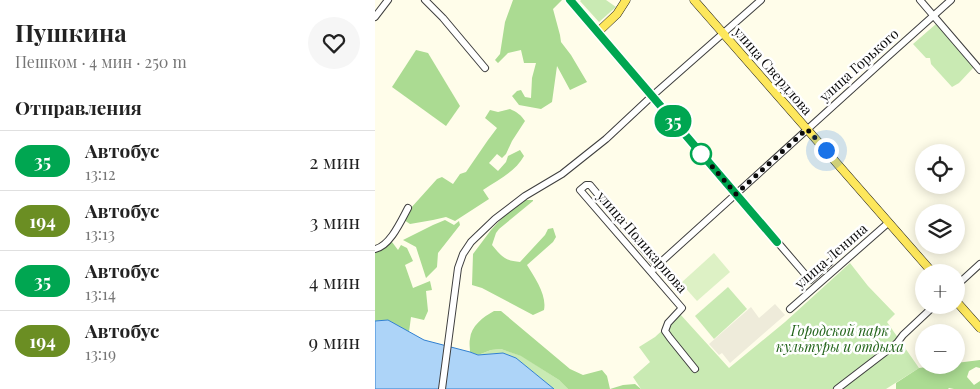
<!DOCTYPE html>
<html lang="ru">
<head>
<meta charset="utf-8">
<style>
  :root { --surface:#fff; --page:#f6f6f6; --text:#222; --muted:#767676; --line:#e0e0e0 }
  body { margin:0; font-family:"Playfair Display",serif; background:var(--page); color:var(--text); height:100vh; display:flex; flex-direction:column; font-size:19px; white-space:nowrap }
  * { box-sizing:border-box; margin:0 }
  p { font-size:16px; color:var(--muted) }
  .icon { flex:none; width:28px; height:28px; fill:none; stroke:currentColor; stroke-width:2; stroke-linecap:round; stroke-linejoin:round }
  .map { position:relative; flex:1; overflow:hidden }
  .details { display:flex; flex-direction:column; background:var(--surface); width:375px }
  .details>* { flex:none }
  .badge { padding:0 10px; border-radius:16px; font-size:18px; line-height:32px }
  .controls { position:absolute; left:540px; top:144px; display:grid; gap:10px }
  .controls a { display:grid; place-items:center; width:50px; height:50px; border-radius:50%; background:var(--surface); box-shadow:0 2px 12px #0003; font-size:25px }
  .you { position:absolute; width:25px; height:25px; margin:-12px; border:4px solid #fff; border-radius:50%; background:#1a73e8; box-shadow:0 0 0 8px #1a73e833 }
  .map>.badge { position:absolute; translate:-50% -50%; box-shadow:0 0 0 2px #fff }
  h2 { padding:0 15px; font-size:19px; line-height:45px }
  .round { display:grid; place-items:center; flex:none; width:52px; height:52px; border-radius:26px; background:var(--page) }
  .summary { display:flex; align-items:center; justify-content:space-between; height:85px; padding:0 15px }
  h1 { font-size:24px; font-weight:700; line-height:38px }
  ul { padding:0; list-style:none }
  li { display:flex; align-items:center; gap:15px; height:60px; padding:0 15px; border-top:1px solid var(--line) }
  li div { flex:1 }
  li b { display:block; font-size:19px }
  li em { font-style:normal }
  li .badge { min-width:55px; font-weight:700; text-align:center }
  main { display:flex; flex:1; min-height:0 }
  .map>svg:first-child { display:block }
  .green { fill:#c9eab3 }
  .forest { fill:#abdb92 }
  .pitch { fill:#ddf1c5 }
  .plaza { fill:#eeebda }
  .water { fill:#add4f8; stroke:#3180d1 }
  .lines { fill:none; stroke-linecap:round; stroke-linejoin:round }
  .minor-casing { stroke:#3e3e3e; stroke-width:8 }
  .major-casing { stroke:#1c1c1c; stroke-width:9 }
  .minor { stroke:#fff; stroke-width:6 }
  .major { stroke:#fde75c; stroke-width:8 }
  .line-casing { stroke:#fff; stroke-width:11 }
  .line { stroke:#00a651; stroke-width:8 }
  .walk { stroke:#0b0b0b; stroke-width:5; stroke-dasharray:0 9 }
  .stop-dot { fill:#fff; stroke:#00a651; stroke-width:2.5 }
  .labels { text-anchor:middle; stroke-width:5; stroke-linejoin:round; paint-order:stroke }
  .street-label { font-size:14px; fill:#0b0b0b; stroke:#fff }
  .park-label { font-size:14px; font-style:italic; fill:#22641a; stroke:#fff }
</style>
</head>
<body>
<main>
<section class="details">
<div class="summary"><div><h1>Пушкина</h1><p>Пешком · 4 мин · 250 m</p></div><a class="round"><svg class="icon" aria-label="heart" viewBox="0 0 24 24"><path d="M12 20l-8-8c-3-5 5-10 8-4 3-6 11-1 8 4z"/></svg></a></div>
<h2>Отправления</h2>
<ul>
<li><span class="badge" style="background:#00a651;color:#fff">35</span><div><b>Автобус</b><p>13:12</p></div><em>2 мин</em></li>
<li><span class="badge" style="background:#6b8e23;color:#fff">194</span><div><b>Автобус</b><p>13:13</p></div><em>3 мин</em></li>
<li><span class="badge" style="background:#00a651;color:#fff">35</span><div><b>Автобус</b><p>13:14</p></div><em>4 мин</em></li>
<li><span class="badge" style="background:#6b8e23;color:#fff">194</span><div><b>Автобус</b><p>13:19</p></div><em>9 мин</em></li>
</ul>
</section>
<div class="map">
<svg width="605" height="389" viewBox="0 0 605 389">
  <rect width="100%" height="100%" fill="#fffdea"/>
  <g class="green">
    <path d="M 206,0 L 231,0 L 241,7 L 224,22 L 205,1 Z"/>
    <path d="M 561,24 L 599,67 L 584,83 L 577,87 L 556,64 L 555,58 L 551,58 L 538,44 Z"/>
    <path d="M 475,263 L 493,286 L 520,314 L 512,322 L 544,368 L 511,389 L 266,389 L 258,377 L 275,362 L 264,347 L 280,337 L 305,314 L 354,368 L 410,322 Z"/>
    <path d="M 353,287 L 372,309 L 339,339 L 320,316 Z"/>
    <path d="M 126,349 L 147,356 L 184,380 L 193,389 L 179,389 L 141,358 L 128,353 L 103,355 L 116,350 Z"/>
  </g>
  <g class="forest">
    <path d="M 138,0 L 187,0 L 178,9 L 185,35 L 186,42 L 196,55 L 212,82 L 195,90 L 182,66 L 177,102 L 166,109 L 144,105 L 137,96 L 142,91 L 146,90 L 150,97 L 156,98 L 157,78 L 161,63 L 149,63 L 146,50 L 133,53 L 123,63 L 120,60 L 125,54 L 130,22 Z"/>
    <path d="M 41,50 L 53,53 L 85,106 L 71,126 L 17,87 Z"/>
    <path d="M 135,109 C 142,112 146,115 150,121 L 137,141 L 131,154 L 127,158 L 122,154 L 114,163 L 123,171 L 131,162 L 133,156 L 145,150 L 149,156 C 140,172 123,180 108,190 L 114,199 L 80,221 L 71,217 L 58,220 L 35,224 L 29,220 L 35,209 L 62,179 L 67,177 L 78,184 L 85,174 L 91,172 L 113,140 L 122,128 L 110,118 L 115,110 L 123,112 Z"/>
    <path d="M 150,200 L 158,200 L 158,201 L 124,229 L 121,233 L 117,245 C 126,256 130,261 145,262 L 170,235 L 173,229 L 178,228 L 181,237 L 178,242 L 152,265 C 160,278 172,295 169,310 L 158,315 L 107,288 L 97,285 L 98,254 L 116,230 L 129,216 Z"/>
    <path d="M 70,220 L 79,225 L 84,221 L 85,225 L 63,253 L 62,267 L 51,278 L 41,247 L 28,240 L 58,225 Z"/>
    <path d="M 17,242 L 23,250 L 26,245 L 32,248 L 38,261 L 30,265 L 38,288 L 55,281 L 57,290 L 51,291 L 53,311 L 49,320 L 36,317 L 34,332 L 13,320 L 0,321 L 0,248 Z"/>
    <path d="M 119,311 L 126,311 L 195,369 L 208,375 L 227,370 L 232,376 L 235,389 L 248,385 L 260,384 L 266,389 L 193,389 L 184,380 L 146,356 L 126,349 L 116,350 L 103,355 L 95,352 C 95,348 94,343 95,339 C 96,326 108,317 119,311 Z"/>
    <path d="M 605,360 L 605,368 L 601,367 L 594,371 L 592,377 L 599,385 L 605,381 L 605,389 L 579,389 L 574,388 L 573,389 L 521,389 L 521,383 L 544,368 L 566,365 L 581,365 L 581,363 Z"/>
  </g>
  <path class="pitch" d="M 339,253 L 355,272 L 322,301 L 306,283 Z"/>
  <path class="plaza" d="M 400,304 L 410,315 L 355,363 L 347,353 L 344,355 L 334,344 L 376,307 L 384,318 Z"/>
  <path class="water" d="M 13,320 L 49,340 L 95,352 L 103,355 L 128,353 L 141,358 L 179,389 L 0,389 L 0,321 Z"/>
  <g class="lines">
    <g class="minor-casing">
      <g id="minor">
        <path d="M 50,0 L 68,18 L 110,68"/>
        <path d="M 195,0 L 435,280 L 455,262"/>
        <path d="M 545,0 L 605,70"/>
        <path d="M 0,17 L 13,0"/>
        <path d="M 0,249 C 15,246 26,221 33,208"/>
        <path d="M 282,265 L 215,185 L 211,185 L 205,190 L 307,308 L 293,323 L 290,331 L 295,338 L 320,369"/>
        <path d="M 276,271 L 510,59 L 576,0"/>
        <path d="M 581,286 L 605,264"/>
        <path d="M 415,309 L 513,223"/>
        <path d="M 67,389 L 83,268 L 88,254 L 96,242 L 120,219 L 150,196 L 187,174 L 231,139 L 277,96 L 386,0"/>
        <path d="M 462,389 L 522,343 L 528,335 L 560,305"/>
      </g>
    </g>
    <g class="major-casing">
      <g id="major">
        <path d="M 319,0 L 557,272"/>
        <path d="M 223,32 L 242,14 L 251,0"/>
        <path d="M 581,301 L 605,328"/>
      </g>
    </g>
    <use href="#minor" class="minor"/>
    <use href="#major" class="major"/>
  </g>
  <g class="lines">
    <g class="line-casing">
      <path id="line" d="M 195,0 L 402,242"/>
    </g>
    <use href="#line" class="line"/>
    <path class="walk" d="M 326,154 L 323,150 L 361,194 L 432,129 L 451,150"/>
  </g>
  <circle class="stop-dot" cx="326" cy="154" r="10"/>
  <g class="labels">
    <g class="street-label">
      <text transform="translate(484 65) rotate(-42)" y="5">улица Горького</text>
      <text transform="translate(398 71) rotate(49)" y="5">улица Свердлова</text>
      <text transform="translate(267 242) rotate(49)" y="5">улица Поликарпова</text>
      <text transform="translate(456 256) rotate(-41)" y="5">улица Ленина</text>
    </g>
    <g class="park-label">
      <text x="465" y="336">Городской парк<tspan x="465" dy="16">культуры и отдыха</tspan></text>
    </g>
  </g>
</svg>
<div class="controls">
<a><svg class="icon" aria-label="locate" viewBox="0 0 24 24"><circle cx="12" cy="12" r="6"/><path d="M12 2v4M12 18v4M2 12h4M18 12h4"/></svg></a>
<a><svg class="icon" aria-label="layers" viewBox="0 0 24 24"><path d="M12 4l9 5-9 5-9-5zM3 14l9 5 9-5"/></svg></a>
<a>+</a>
<a>−</a>
</div>
<div class="you" style="left:451px;top:150px"></div>
<b class="badge" style="left:298px;top:121px;background:#00a651;color:#fff">35</b>
</div>
</main>
</body>
</html>
